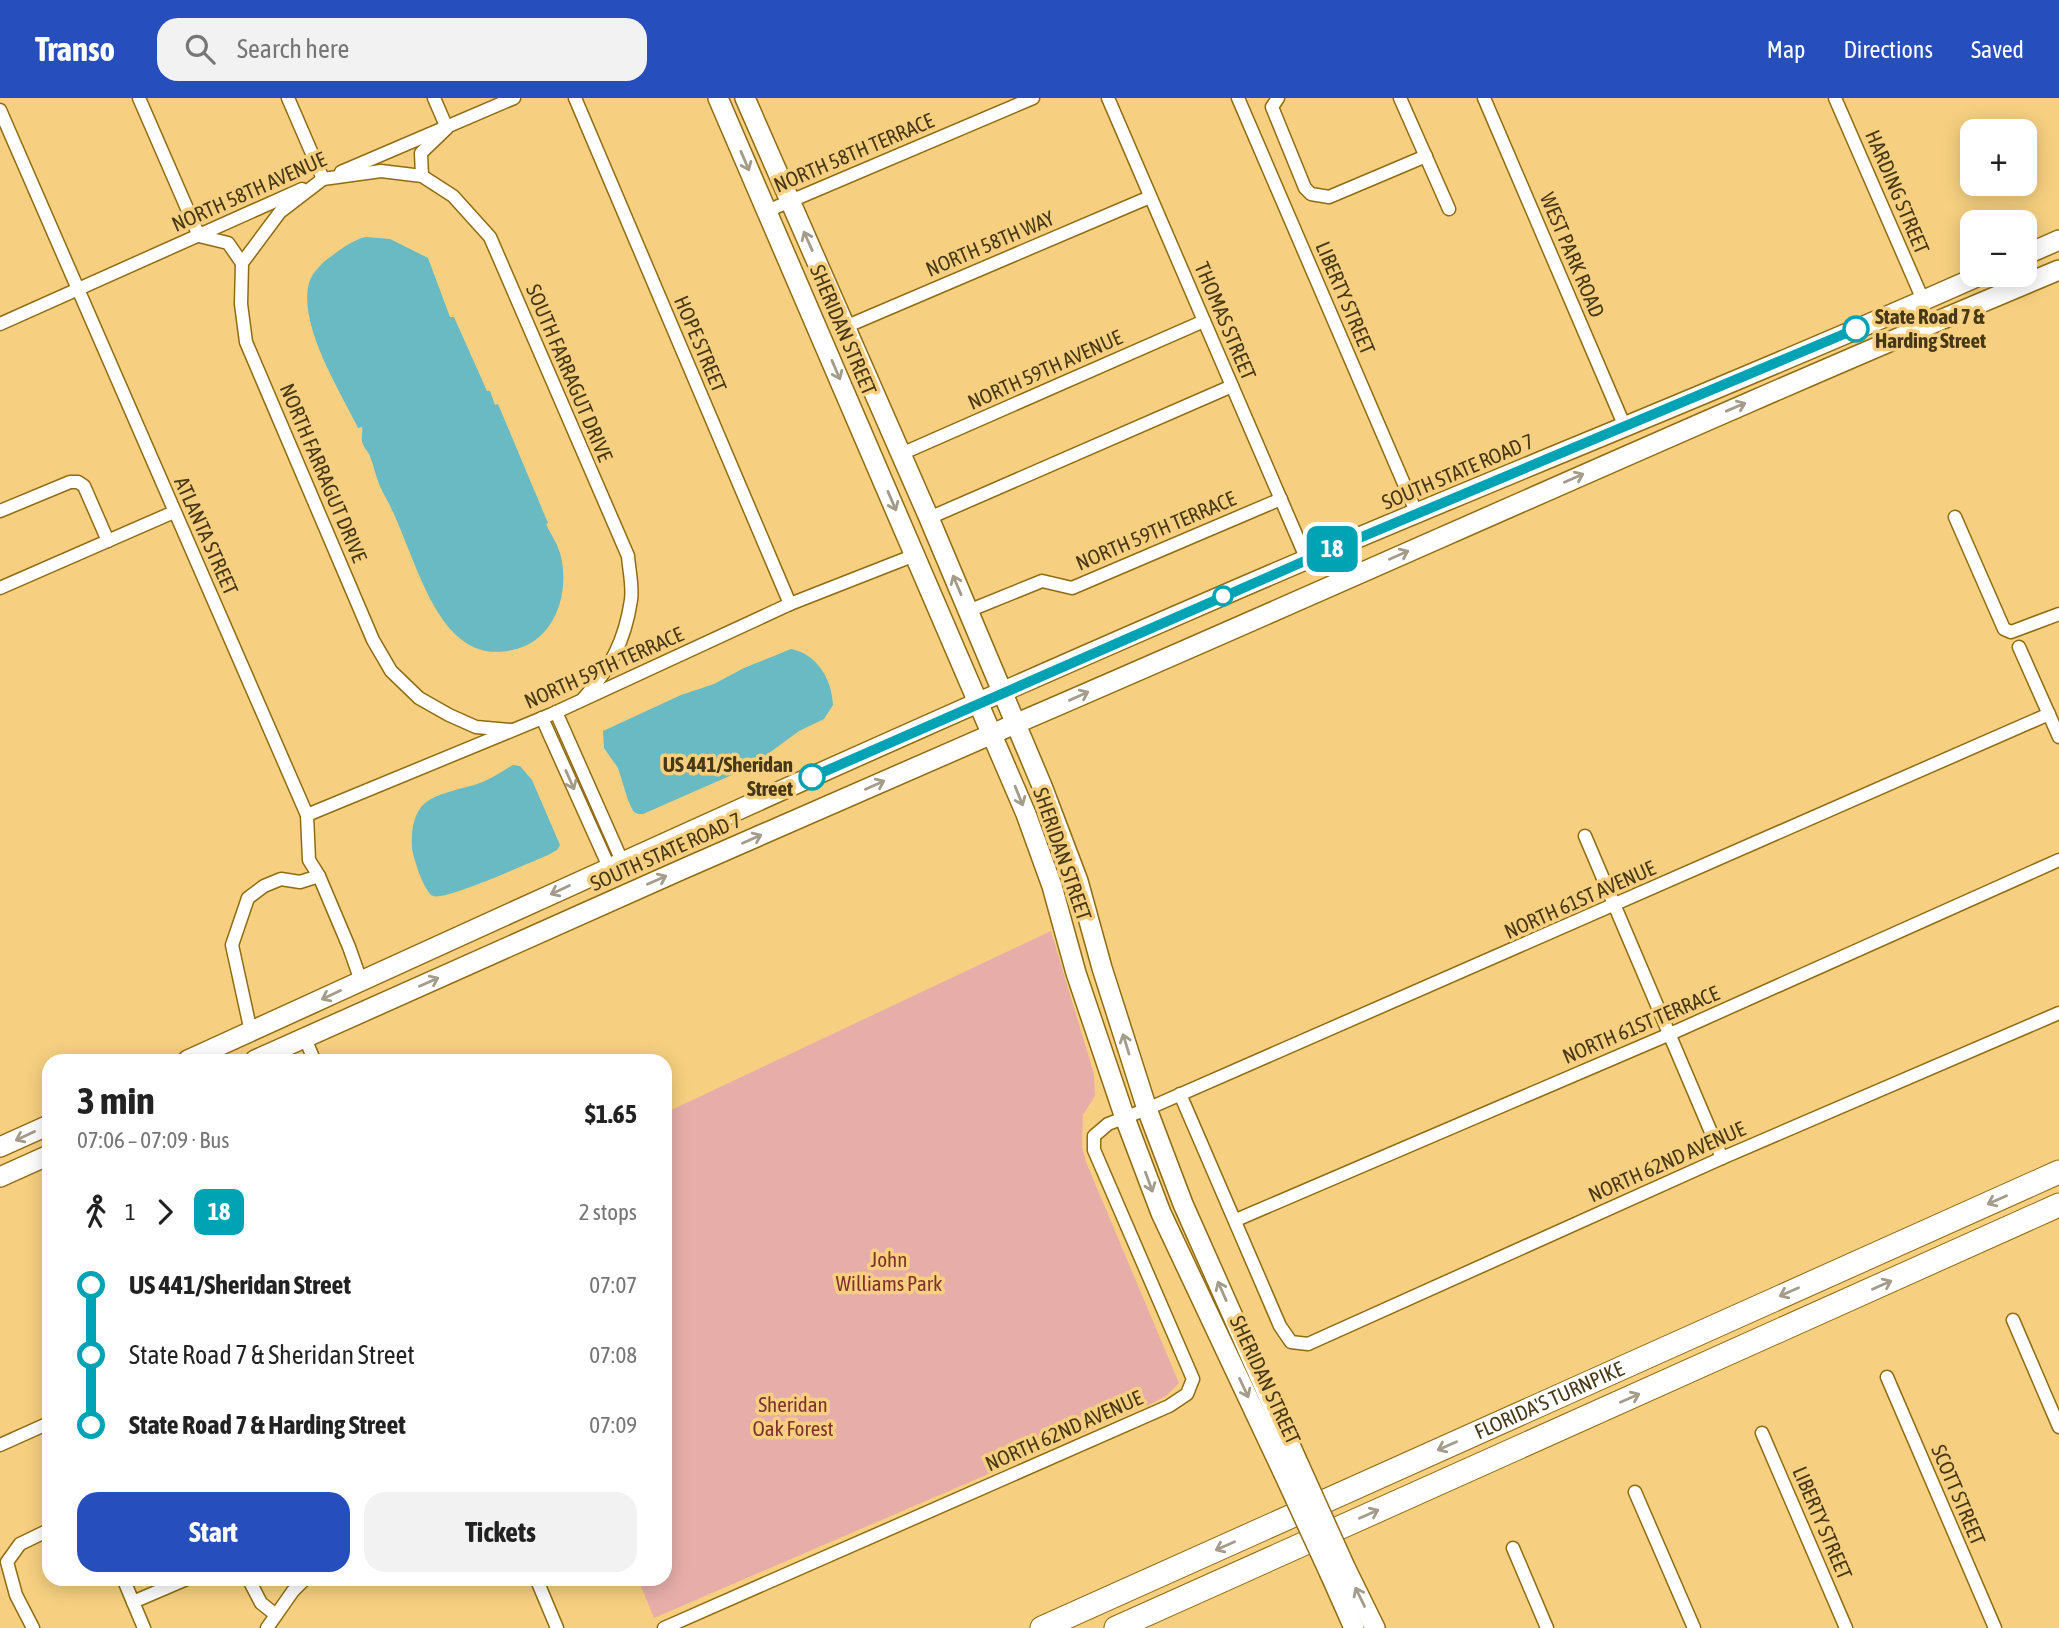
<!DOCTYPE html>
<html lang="en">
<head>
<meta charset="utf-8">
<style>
  :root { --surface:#fff; --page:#f2f2f2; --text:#222; --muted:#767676; --accent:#274ebd }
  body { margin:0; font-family:"Asap Condensed",sans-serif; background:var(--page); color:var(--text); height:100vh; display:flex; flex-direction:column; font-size:26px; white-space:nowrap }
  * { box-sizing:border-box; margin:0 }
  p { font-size:23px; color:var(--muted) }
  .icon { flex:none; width:38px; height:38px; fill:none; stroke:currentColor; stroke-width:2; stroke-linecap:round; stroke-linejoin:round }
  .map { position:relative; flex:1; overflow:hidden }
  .drawer { position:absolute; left:42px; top:956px; width:630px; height:532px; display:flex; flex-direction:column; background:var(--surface); border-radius:21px; box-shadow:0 4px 18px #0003 }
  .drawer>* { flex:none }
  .badge { padding:0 14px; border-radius:10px; font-size:24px; line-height:46px }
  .controls { position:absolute; left:1960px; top:21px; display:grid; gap:14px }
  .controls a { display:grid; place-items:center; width:77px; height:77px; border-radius:14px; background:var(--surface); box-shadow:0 4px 18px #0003; font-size:35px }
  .map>.badge { position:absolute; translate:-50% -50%; box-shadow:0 0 0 4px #fff }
  .legs { display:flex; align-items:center; gap:10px; height:77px; padding:0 35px; font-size:23px }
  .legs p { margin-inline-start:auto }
  .summary { display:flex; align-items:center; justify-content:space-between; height:119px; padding:0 35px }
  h1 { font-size:38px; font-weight:700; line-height:52px }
  .cta { display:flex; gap:14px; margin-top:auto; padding:14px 35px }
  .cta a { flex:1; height:80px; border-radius:21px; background:var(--accent); color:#fff; font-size:28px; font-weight:700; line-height:80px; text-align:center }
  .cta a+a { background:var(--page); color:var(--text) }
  ul { padding:0 35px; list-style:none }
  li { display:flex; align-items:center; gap:24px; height:70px; font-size:26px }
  li i { display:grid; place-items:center; width:10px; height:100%; margin:0 9px; background:currentColor }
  li i::after { content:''; width:18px; height:18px; margin:-9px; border:5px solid; border-radius:50%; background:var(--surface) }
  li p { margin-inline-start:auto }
  li:first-child i { background:linear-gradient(#0000 50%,currentColor 0) }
  li:last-child i { background:linear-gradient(currentColor 50%,#0000 0) }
  header { display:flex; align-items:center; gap:42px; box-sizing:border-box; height:98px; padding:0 35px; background:var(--accent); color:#fff }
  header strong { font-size:33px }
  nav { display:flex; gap:38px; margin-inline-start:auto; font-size:24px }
  .search { width:490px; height:63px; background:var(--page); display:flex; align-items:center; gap:18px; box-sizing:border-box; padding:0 24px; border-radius:21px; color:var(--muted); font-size:26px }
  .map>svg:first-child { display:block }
  .green { fill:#e7aea9 }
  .water { fill:#69bac3 }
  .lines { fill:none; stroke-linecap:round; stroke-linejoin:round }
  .minor-casing { stroke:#8f6c12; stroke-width:15 }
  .primary-casing { stroke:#8f6c12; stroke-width:22 }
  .motorway-casing { stroke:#8f6c12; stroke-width:25 }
  .minor { stroke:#fff; stroke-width:12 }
  .primary { stroke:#fff; stroke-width:19 }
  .motorway { stroke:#fff; stroke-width:23 }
  .primary-bridge-casing { stroke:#8f6c12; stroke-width:22; stroke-linecap:butt }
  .primary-bridge { stroke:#fff; stroke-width:19 }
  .oneway { stroke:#a39c8a }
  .line-1-casing { stroke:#fff; stroke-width:16 }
  .line-1 { stroke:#00a3b4; stroke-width:10 }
  .stop-1-dot { fill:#fff; stroke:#00a3b4; stroke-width:3.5 }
  .labels { text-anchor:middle; stroke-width:7; stroke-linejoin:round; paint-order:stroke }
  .street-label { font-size:21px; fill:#473816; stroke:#f6d080 }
  .stop-label { font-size:21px; font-weight:bold; fill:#473816; stroke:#f6d080; text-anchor:start }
  .park-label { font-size:21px; fill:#80312e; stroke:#f6d080 }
</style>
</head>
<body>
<header>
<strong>Transo</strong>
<div class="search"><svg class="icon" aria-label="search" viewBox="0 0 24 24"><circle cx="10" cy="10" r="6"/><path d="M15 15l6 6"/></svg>Search here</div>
<nav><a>Map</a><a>Directions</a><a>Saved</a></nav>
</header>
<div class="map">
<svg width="2059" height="1530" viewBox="0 0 2059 1530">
  <rect width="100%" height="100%" fill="#f6d080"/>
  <path class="green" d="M 1051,833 L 1094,976 L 1095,998 L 1083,1017 L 1082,1048 L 1086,1064 L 1179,1285 L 1166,1298 L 1153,1305 L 654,1520 L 638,1481 L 665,1480 L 665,1015 Z"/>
  <g class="water">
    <path d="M 366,139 L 390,141 L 428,160 L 450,219 L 454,219 L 487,293 L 490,293 L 495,307 L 498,306 L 548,425 L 546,426 C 550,435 557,445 560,455 C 571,494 555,544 512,552 C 493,556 478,554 462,542 C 428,517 410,449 392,412 C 388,402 381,393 378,383 C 375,375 373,366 370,358 C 368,353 364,350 362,344 C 361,339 363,335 362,329 L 358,330 C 340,293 298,227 309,185 C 312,174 324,163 333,157 C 344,149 353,142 366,139 Z"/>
    <path d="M 791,551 C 817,556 832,581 833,607 L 824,621 L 799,633 L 750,669 L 643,716 L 638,716 L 633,713 L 628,702 L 618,670 L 604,650 L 603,633 L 681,597 L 714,586 L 744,570 Z"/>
    <path d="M 513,667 L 520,668 L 532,682 L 560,747 L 557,752 L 548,757 C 531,764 445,803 433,798 C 424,794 413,759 412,750 C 411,735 413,715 425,705 C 439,694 463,691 480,685 C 491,681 502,673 513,667 Z"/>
  </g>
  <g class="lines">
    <g class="minor-casing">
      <g id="minor">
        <path d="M 139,0 L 199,138 L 228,145 L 242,165"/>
        <path d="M 288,0 L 323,81"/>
        <path d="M 575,0 L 790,506"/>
        <path d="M 1108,0 L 1307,462"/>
        <path d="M 1238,0 L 1417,416"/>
        <path d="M 1278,0 L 1272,9 L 1305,90 L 1311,96 L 1329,99 L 1426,58"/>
        <path d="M 1400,0 L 1449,111"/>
        <path d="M 1484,0 L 1625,329"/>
        <path d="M 1835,0 L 1923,202"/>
        <path d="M 0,12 L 307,717 L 309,762 L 319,778 L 349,849 L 361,883"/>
        <path d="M 341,74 L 514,0"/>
        <path d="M 422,78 L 421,55 L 447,30 L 434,0"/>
        <path d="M 767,113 L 1033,0"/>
        <path d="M 0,226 L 302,91"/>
        <path d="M 845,229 L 1150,99"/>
        <path d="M 901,356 L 1204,223"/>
        <path d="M 0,413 L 70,384 L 78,384 L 84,388 L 108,443"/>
        <path d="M 1955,419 L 2004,531 L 2011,534 L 2059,516"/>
        <path d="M 929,420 L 1232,288"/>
        <path d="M 0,490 L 174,414"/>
        <path d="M 968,513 L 1042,483 L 1072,490 L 1281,401"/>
        <path d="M 2019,549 L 2059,639"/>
        <path d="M 556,614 L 622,763"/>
        <path d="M 542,620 L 609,769"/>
        <path d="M 511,632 L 476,629 L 449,617 L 419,600 L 391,573 L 373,542 L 246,244 L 241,206 L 242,165 L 280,114 L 323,81 L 381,73 L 422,78 L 453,98 L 490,139 L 628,458 C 629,472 633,488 631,502 C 625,543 610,571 583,601"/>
        <path d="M 307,717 L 552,616 L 790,506 L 915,457"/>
        <path d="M 1585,738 L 1722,1060"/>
        <path d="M 251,934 L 232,847 L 248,800 L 264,788 L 281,781 L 300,784 L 319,778"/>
        <path d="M 305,940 L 314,962"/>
        <path d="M 1180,996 L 1280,1228 L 1291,1244 L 1308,1246 L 1722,1060 L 2059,915"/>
        <path d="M 1236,1122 L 1670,936 L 2059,762"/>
        <path d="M 2013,1222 L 2059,1329"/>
        <path d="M 1887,1279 L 1995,1530"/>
        <path d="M 1762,1335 L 1846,1530"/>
        <path d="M 0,1347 L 49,1325"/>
        <path d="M 1635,1394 L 1694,1530"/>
        <path d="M 1513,1450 L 1547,1530"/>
        <path d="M 123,1480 L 133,1504 L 189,1480"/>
        <path d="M 248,1480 L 261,1505 L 276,1517"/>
        <path d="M 536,1480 L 557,1530"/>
        <path d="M 133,1504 L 144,1530"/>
        <path d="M 33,1530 L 16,1497 L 7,1464 L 20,1446 L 49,1432"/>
        <path d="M 267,1530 L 293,1493 L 306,1480"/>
        <path d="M 664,1530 L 1169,1308 L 1187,1296 L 1193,1281 L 1094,1052 L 1094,1038 L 1108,1026 L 1147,1011 L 2049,616"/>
      </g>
    </g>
    <g class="primary-casing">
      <g id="primary">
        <path d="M 718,0 L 1026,716 L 1052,788 L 1076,875 L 1125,1020 L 1161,1115 L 1283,1374"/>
        <path d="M 745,0 L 929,420 L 1042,688 L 1078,783 L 1102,870 L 1147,1011 L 1183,1106 L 1299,1367"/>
        <path d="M 2025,157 L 2059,142"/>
        <path d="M 188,962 C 561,792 933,621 1310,460 C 1533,365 1759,276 1981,177"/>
        <path d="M 255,962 C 507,848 761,736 1015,626 C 1364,476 1709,318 2059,172"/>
        <path d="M 0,1049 L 49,1027"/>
        <path d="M 0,1079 L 49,1057"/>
        <path d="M 1345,1469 L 1375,1530"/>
        <path d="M 1330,1476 L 1354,1530"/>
      </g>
    </g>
    <g class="motorway-casing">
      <g id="motorway">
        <path id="s1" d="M 1042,1530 L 2059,1074"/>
        <path d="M 1116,1530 L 2059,1107"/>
      </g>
    </g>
    <use href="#minor" class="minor"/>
    <use href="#primary" class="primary"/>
    <use href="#motorway" class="motorway"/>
    <g class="primary-bridge-casing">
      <g id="primary-bridge">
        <path d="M 1299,1367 L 1345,1469"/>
        <path d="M 1283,1374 L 1330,1476"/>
      </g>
    </g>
    <use href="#primary-bridge" class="primary-bridge"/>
  </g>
  <defs><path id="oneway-shaft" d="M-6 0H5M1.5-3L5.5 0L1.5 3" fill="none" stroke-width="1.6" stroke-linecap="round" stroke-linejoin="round" transform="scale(1.75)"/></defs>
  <g class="oneway">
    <use href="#oneway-shaft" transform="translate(745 63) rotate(67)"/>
    <use href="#oneway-shaft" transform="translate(808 143) rotate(-114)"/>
    <use href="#oneway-shaft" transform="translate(836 272) rotate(67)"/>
    <use href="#oneway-shaft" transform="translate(1736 309) rotate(-23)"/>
    <use href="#oneway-shaft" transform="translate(1574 380) rotate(-24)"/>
    <use href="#oneway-shaft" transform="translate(892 403) rotate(67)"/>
    <use href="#oneway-shaft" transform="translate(1399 457) rotate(-24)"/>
    <use href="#oneway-shaft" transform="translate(957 487) rotate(-113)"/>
    <use href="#oneway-shaft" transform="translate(1079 598) rotate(-24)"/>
    <use href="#oneway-shaft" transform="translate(570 682) rotate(66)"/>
    <use href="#oneway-shaft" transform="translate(875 687) rotate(-24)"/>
    <use href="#oneway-shaft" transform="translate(1019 698) rotate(68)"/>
    <use href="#oneway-shaft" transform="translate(752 741) rotate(-24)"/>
    <use href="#oneway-shaft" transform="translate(657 782) rotate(-24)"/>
    <use href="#oneway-shaft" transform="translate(560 792) rotate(155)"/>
    <use href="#oneway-shaft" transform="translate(429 884) rotate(-24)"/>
    <use href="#oneway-shaft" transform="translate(331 897) rotate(155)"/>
    <use href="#oneway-shaft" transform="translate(1126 946) rotate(-107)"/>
    <use href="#oneway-shaft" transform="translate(25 1038) rotate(155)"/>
    <use href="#oneway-shaft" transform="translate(1149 1084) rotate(70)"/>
    <use href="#oneway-shaft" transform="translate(1997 1102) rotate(156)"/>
    <use href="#oneway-shaft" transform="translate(1882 1187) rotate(-24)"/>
    <use href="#oneway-shaft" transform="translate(1222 1193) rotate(-114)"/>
    <use href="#oneway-shaft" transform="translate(1789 1194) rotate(156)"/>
    <use href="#oneway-shaft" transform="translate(1244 1290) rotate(65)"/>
    <use href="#oneway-shaft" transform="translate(1630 1300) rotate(-24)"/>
    <use href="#oneway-shaft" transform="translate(1447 1348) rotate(156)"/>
    <use href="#oneway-shaft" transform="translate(1369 1416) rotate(-24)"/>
    <use href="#oneway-shaft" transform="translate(1225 1448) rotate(156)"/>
    <use href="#oneway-shaft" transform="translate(1360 1499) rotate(-116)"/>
  </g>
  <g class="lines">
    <g class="line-1-casing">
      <path id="line-1" d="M 812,679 L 1307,462 L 1856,231"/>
    </g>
    <use href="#line-1" class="line-1"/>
  </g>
  <g class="stop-1-dot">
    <circle cx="1856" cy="231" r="12"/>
    <circle cx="1223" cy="498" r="9"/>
    <circle cx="812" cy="679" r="12"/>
  </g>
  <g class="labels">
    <g class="street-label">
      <text transform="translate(854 55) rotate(-23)" y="7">NORTH 58TH TERRACE</text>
      <text transform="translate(249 94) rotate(-24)" y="7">NORTH 58TH AVENUE</text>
      <text transform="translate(1897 94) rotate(67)" y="7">HARDING STREET</text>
      <text transform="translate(990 146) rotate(-23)" y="7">NORTH 58TH WAY</text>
      <text transform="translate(1572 157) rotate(67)" y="7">WEST PARK ROAD</text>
      <text transform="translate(1345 200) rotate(67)" y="7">LIBERTY STREET</text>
      <text transform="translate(1225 223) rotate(67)" y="7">THOMAS STREET</text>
      <text transform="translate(843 232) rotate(67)" y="7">SHERIDAN STREET</text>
      <text transform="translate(700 246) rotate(67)" y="7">HOPE STREET</text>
      <text transform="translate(1045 272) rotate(-24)" y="7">NORTH 59TH AVENUE</text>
      <text transform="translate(569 275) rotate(67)" y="7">SOUTH FARRAGUT DRIVE</text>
      <text transform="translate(1458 374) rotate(-23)" y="7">SOUTH STATE ROAD 7</text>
      <text transform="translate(323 375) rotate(67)" y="7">NORTH FARRAGUT DRIVE</text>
      <text transform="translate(1156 433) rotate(-23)" y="7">NORTH 59TH TERRACE</text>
      <text transform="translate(206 438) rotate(66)" y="7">ATLANTA STREET</text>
      <text transform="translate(604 570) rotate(-24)" y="7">NORTH 59TH TERRACE</text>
      <text transform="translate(666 754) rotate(-24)" y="7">SOUTH STATE ROAD 7</text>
      <text transform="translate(1062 756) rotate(71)" y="7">SHERIDAN STREET</text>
      <text transform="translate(1580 802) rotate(-24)" y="7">NORTH 61ST AVENUE</text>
      <text transform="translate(1641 927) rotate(-23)" y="7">NORTH 61ST TERRACE</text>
      <text transform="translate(1667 1064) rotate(-24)" y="7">NORTH 62ND AVENUE</text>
      <text transform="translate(1265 1282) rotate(65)" y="7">SHERIDAN STREET</text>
      <text dy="7" stroke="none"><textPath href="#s1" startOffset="556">FLORIDA'S TURNPIKE</textPath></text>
      <text transform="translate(1064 1333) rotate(-24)" y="7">NORTH 62ND AVENUE</text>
      <text transform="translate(1958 1397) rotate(67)" y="7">SCOTT STREET</text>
      <text transform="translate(1822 1425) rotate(67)" y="7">LIBERTY STREET</text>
    </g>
    <g class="stop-label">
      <text x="1875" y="226">State Road 7 &amp;<tspan x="1875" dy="24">Harding Street</tspan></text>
      <text x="793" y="674" text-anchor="end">US 441/Sheridan<tspan x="793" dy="24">Street</tspan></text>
    </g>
    <g class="park-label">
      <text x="889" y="1169">John<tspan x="889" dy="24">Williams Park</tspan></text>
      <text x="793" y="1314">Sheridan<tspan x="793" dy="24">Oak Forest</tspan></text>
    </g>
  </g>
</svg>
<div class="controls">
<a>+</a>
<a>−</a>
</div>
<b class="badge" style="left:1332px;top:451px;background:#00a3b4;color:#fff">18</b>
<section class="drawer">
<div class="summary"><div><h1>3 min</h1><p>07:06 – 07:09 · Bus</p></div><b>$1.65</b></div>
<div class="legs"><svg class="icon" aria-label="walk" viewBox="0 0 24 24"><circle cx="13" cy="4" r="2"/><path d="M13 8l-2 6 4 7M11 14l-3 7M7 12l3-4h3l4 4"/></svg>1<svg class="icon" aria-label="forward" viewBox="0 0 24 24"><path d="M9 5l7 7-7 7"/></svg><b class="badge" style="background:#00a3b4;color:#fff">18</b><p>2 stops</p></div>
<ul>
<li><i style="color:#00a3b4"></i><b>US 441/Sheridan Street</b><p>07:07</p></li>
<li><i style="color:#00a3b4"></i><span>State Road 7 &amp; Sheridan Street</span><p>07:08</p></li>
<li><i style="color:#00a3b4"></i><b>State Road 7 &amp; Harding Street</b><p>07:09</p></li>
</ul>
<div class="cta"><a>Start</a><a>Tickets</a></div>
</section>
</div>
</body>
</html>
